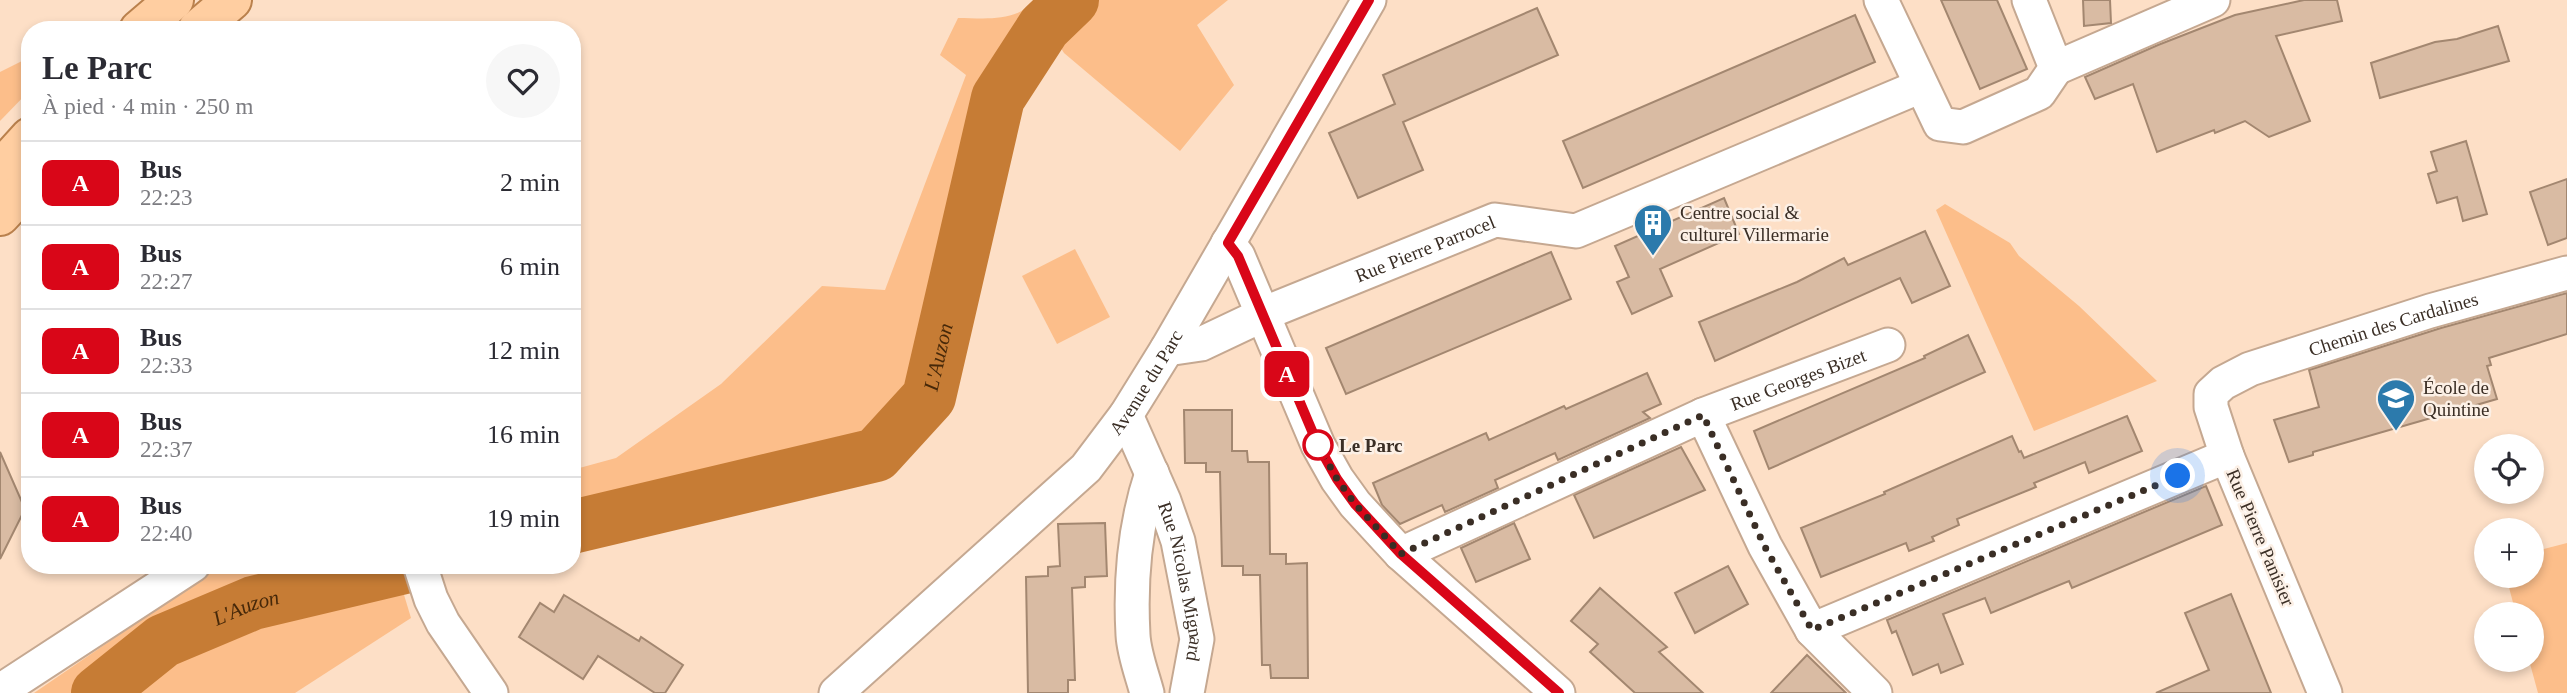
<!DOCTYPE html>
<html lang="fr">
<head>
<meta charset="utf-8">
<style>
  :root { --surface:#fff; --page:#f7f7f7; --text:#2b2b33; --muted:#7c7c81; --line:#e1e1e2 }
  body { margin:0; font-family:Georgia,serif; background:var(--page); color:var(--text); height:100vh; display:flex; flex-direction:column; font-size:26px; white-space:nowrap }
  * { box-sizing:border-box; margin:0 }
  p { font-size:23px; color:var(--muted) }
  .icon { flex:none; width:38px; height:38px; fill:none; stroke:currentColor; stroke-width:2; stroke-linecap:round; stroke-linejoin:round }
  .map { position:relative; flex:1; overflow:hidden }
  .side { position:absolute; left:21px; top:21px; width:560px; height:553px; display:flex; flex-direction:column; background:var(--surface); border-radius:28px; box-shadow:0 4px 10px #0003 }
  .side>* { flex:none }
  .badge { padding:0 14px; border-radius:10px; font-size:24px; line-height:46px }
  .fabs { position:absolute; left:2474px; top:434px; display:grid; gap:14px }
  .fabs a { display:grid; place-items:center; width:70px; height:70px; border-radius:50%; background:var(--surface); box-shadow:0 4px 10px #0003; font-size:35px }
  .you { position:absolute; width:35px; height:35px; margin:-18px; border:5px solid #fff; border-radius:50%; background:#1a73e8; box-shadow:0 0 0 10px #1a73e833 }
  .map>.badge { position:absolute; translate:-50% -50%; box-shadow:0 0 0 4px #fff }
  .round { display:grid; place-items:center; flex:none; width:74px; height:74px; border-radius:37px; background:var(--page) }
  .headline { display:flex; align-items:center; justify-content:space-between; height:119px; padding:0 21px }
  h1 { font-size:33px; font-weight:700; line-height:52px }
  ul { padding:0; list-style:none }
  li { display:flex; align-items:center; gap:21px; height:84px; padding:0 21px; border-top:2px solid var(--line) }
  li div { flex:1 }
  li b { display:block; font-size:26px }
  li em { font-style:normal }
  li .badge { min-width:77px; font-weight:700; text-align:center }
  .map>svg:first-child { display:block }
  .green { fill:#fcbe8a }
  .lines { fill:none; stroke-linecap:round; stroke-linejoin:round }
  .river { stroke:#c67c35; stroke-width:54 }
  .building { fill:#d9bba3; stroke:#a38770; stroke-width:2 }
  .street-casing { stroke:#c5a891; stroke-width:37 }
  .primary-casing { stroke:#ba814d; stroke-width:42 }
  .street { stroke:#fff; stroke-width:33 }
  .primary { stroke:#ffcea1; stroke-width:38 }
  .line-casing { stroke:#fff; stroke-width:16 }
  .line { stroke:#d90618; stroke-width:10 }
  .walk { stroke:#3a2e25; stroke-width:7; stroke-dasharray:0 12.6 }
  .stop-dot { fill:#fff; stroke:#d90618; stroke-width:3.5 }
  .labels { text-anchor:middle; stroke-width:5; stroke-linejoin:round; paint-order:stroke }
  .poi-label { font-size:19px; fill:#3a2e25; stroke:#fcf0e6; text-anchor:start }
  .street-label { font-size:19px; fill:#3a2e25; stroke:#fcf0e6 }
  .stop-label { font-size:19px; font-weight:bold; fill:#3a2e25; stroke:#fcf0e6; text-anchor:start }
  .water-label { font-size:21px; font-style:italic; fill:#462809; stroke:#fcf0e6 }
</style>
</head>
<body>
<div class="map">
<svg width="2567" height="693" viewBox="0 0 2567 693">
  <rect width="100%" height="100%" fill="#fddfc6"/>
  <g class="green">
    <path d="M 1034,0 L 1228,0 L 1197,25 L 1234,85 L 1180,151 L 1064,53 L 1042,18 L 990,90 L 918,392 L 871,447 L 572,520 L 572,470 L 616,458 L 721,384 L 822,286 L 885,290 L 966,75 L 940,55 L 958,18 C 984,18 1017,23 1034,0 Z"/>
    <path d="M 30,57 L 30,90 L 0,121 L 0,72 Z"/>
    <path d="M 1945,204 L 2010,243 L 2019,256 L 2079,306 L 2157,381 L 2034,431 L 1936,210 Z"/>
    <path d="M 1075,249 L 1110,317 L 1057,344 L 1022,276 Z"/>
    <path d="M 2567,543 L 2567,693 L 2538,693 L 2529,660 L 2532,660 L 2532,614 L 2516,614 L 2506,576 L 2532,576 L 2532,552 Z"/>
    <path d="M 221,565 L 395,565 L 411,618 L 295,693 L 34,693 Z"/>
  </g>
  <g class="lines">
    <g class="river">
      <path id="s1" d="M 572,527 L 876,455 L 929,397 L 998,98 L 1044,27 L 1072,0"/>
      <path id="s2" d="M 98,693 L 163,641 L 253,603 L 413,565"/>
    </g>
  </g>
  <g class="building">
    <path d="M 1941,0 L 1997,0 L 2027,69 L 1980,89 Z"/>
    <path d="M 2083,0 L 2110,0 L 2111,23 L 2084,26 Z"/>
    <path d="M 2304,0 L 2337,0 L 2342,21 L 2276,36 L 2310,121 L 2269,137 L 2245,121 L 2215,133 L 2214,130 L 2157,152 L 2133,84 L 2095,99 L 2085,77 L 2158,45 L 2235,15 Z"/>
    <path d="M 1537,8 L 1558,55 L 1403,122 L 1423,170 L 1358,198 L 1329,133 L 1395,104 L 1383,75 Z"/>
    <path d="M 1855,15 L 1875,62 L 1583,188 L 1563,141 Z"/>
    <path d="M 2498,26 L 2509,61 L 2380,98 L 2371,63 L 2435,42 L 2457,39 Z"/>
    <path d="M 2466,141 L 2487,214 L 2463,221 L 2457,197 L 2437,203 L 2428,174 L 2437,171 L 2431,152 Z"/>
    <path d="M 2567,179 L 2567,238 L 2548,245 L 2530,192 Z"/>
    <path d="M 1724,198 L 1739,234 L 1660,269 L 1672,296 L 1632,314 L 1617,282 L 1629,277 L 1615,246 Z"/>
    <path d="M 1925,231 L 1950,286 L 1912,303 L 1900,278 L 1715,361 L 1699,322 L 1797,282 L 1844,258 L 1848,265 Z"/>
    <path d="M 1551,252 L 1571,299 L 1346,394 L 1326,348 Z"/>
    <path d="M 2567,293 L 2567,334 L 2489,358 L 2491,365 L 2487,366 L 2497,399 L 2313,452 L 2313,455 L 2289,462 L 2274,420 L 2319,407 L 2309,370 L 2441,328 Z"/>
    <path d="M 1968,335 L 1985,372 L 1769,469 L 1754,431 L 1925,358 L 1924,356 Z"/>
    <path d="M 1647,373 L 1661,404 L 1643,412 L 1650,418 L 1558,460 L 1555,453 L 1495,480 L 1498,488 L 1445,512 L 1442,505 L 1400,524 L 1382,505 L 1373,483 L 1486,433 L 1489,440 L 1564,406 L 1566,409 Z"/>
    <path d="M 1184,410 L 1232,410 L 1232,451 L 1247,451 L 1248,462 L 1269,462 L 1270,554 L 1286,554 L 1286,564 L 1307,563 L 1308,678 L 1271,678 L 1270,665 L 1262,665 L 1260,575 L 1243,575 L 1243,566 L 1222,566 L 1220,472 L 1206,472 L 1206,463 L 1185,463 Z"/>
    <path d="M 2127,416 L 2142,451 L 2089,473 L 2085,462 L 2034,483 L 2036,487 L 1957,519 L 1959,525 L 1932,537 L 1934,541 L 1909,551 L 1906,543 L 1821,577 L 1801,528 L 1885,494 L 1884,492 L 2012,436 L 2019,452 L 2021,451 L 2024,458 Z"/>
    <path d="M 1681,447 L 1705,490 L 1594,538 L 1574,495 Z"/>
    <path d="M 0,452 L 25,509 L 0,559 Z"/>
    <path d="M 2206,486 L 2222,525 L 2072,588 L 2069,581 L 1991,613 L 1985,598 L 1943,614 L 1963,664 L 1941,673 L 1938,664 L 1913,675 L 1896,631 L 1892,633 L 1887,620 Z"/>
    <path d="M 1105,523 L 1107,576 L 1085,577 L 1085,587 L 1072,588 L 1075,680 L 1068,680 L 1068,693 L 1028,693 L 1026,577 L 1048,576 L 1048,567 L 1060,566 L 1058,524 Z"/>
    <path d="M 1514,523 L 1530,559 L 1476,582 L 1461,548 Z"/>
    <path d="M 1728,566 L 1748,604 L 1695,633 L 1675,593 Z"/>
    <path d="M 1600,588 L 1667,647 L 1659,652 L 1703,693 L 1635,693 L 1590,652 L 1598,644 L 1571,621 Z"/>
    <path d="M 2231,594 L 2271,693 L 2156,693 L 2209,670 L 2185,613 Z"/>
    <path d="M 564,595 L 639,641 L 641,637 L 683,665 L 665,693 L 655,693 L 598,656 L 583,679 L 519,637 L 540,603 L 554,612 Z"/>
    <path d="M 1807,655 L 1846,693 L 1771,693 Z"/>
  </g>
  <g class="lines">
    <g class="street-casing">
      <g id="street">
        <path d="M 1881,0 L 1940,124 L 1963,127 L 2039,93 L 2056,68 L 2029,0"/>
        <path d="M 2056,68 L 2213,0"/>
        <path d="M 1228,243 L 1238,256 L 1318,445 L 1337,479 L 1355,504 L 1401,554 L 1558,693"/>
        <path id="s3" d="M 1167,349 L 1201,344 L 1275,309 L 1495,220 L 1576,231 L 1921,86"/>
        <path id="s4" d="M 1126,415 L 1164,501 L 1178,541 L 1197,639 L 1187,693"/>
        <path d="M 1703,415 L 1765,546 L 1812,630 L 1875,693"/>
        <path id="s5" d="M 1401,554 L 1703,415 L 1888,345"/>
        <path d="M 420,565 L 431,599 L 443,623 L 491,693"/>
        <path d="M 1812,630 L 2227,456"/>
        <path d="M 0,691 L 193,565"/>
        <path id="s6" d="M 836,693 L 1086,468 L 1126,415 L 1167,349 L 1369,0"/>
        <path d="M 1147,693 C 1142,674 1134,654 1133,635 C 1130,581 1135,524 1152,473"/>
        <path id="s7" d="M 2325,693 L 2227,456 L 2211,407 L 2211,394 L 2223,383 L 2250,369 L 2430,311 L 2567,273"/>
      </g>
    </g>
    <g class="primary-casing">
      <g id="primary">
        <path d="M 139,30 L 174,0"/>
        <path d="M 197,30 L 232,0"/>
        <path d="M 0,170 L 30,137"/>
        <path d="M 0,216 L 30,184"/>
      </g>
    </g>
    <use href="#street" class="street"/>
    <use href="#primary" class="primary"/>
  </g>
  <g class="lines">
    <g class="line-casing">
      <path id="line" d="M 1369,0 L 1228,243 L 1238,256 L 1318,445 L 1337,479 L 1355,504 L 1401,554 L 1559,693"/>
    </g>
    <use href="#line" class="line"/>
    <path class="walk" d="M 1318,445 L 1337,479 L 1355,504 L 1401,554 L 1703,415 L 1765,547 L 1812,630 L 2178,476"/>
  </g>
  <defs>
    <g id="building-pin" transform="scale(2.0125)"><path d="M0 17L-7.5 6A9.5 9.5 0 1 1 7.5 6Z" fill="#2c7aac" stroke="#fcf0e6"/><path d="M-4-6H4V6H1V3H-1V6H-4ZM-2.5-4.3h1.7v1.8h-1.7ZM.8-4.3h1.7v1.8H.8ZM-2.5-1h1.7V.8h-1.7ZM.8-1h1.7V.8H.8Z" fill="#fff"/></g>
    <g id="school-pin" transform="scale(2.0125)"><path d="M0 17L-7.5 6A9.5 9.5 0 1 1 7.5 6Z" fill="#2c7aac" stroke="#fcf0e6"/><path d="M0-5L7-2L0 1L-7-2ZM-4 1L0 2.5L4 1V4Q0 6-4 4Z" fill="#fff"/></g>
  </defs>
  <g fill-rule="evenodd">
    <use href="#building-pin" x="1653" y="223"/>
    <use href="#school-pin" x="2396" y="398"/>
  </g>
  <circle class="stop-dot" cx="1318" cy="445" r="14"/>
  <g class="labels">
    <g class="poi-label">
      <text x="1680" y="219">Centre social &amp;<tspan x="1680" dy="22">culturel Villermarie</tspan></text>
      <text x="2423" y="394">École de<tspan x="2423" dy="22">Quintine</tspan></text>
    </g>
    <g class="street-label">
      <text dy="7" stroke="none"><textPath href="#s3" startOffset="278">Rue Pierre Parrocel</textPath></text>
      <text dy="7" stroke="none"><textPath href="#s7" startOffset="518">Chemin des Cardalines</textPath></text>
      <text dy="7" stroke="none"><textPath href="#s5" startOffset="434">Rue Georges Bizet</textPath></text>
      <text dy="7" stroke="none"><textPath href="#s6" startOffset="441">Avenue du Parc</textPath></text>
      <text transform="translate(2261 537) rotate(67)" y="7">Rue Pierre Panisier</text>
      <text dy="7" stroke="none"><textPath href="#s4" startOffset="177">Rue Nicolas Mignard</textPath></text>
    </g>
    <g class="stop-label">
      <text x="1339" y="452">Le Parc</text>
    </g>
    <g class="water-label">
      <text dy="7" stroke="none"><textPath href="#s1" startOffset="432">L'Auzon</textPath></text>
      <text dy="7" stroke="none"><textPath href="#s2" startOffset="173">L'Auzon</textPath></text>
    </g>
  </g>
</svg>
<div class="fabs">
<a><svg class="icon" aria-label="locate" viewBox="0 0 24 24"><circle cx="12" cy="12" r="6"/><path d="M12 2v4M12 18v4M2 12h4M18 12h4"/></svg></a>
<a>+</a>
<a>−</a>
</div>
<div class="you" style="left:2178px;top:476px"></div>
<b class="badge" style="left:1287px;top:374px;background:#d90618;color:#fff">A</b>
<section class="side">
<div class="headline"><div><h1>Le Parc</h1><p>À pied · 4 min · 250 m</p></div><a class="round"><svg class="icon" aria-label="heart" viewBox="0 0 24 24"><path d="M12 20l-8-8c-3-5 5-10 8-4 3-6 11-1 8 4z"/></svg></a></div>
<ul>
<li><span class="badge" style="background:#d90618;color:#fff">A</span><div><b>Bus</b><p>22:23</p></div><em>2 min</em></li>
<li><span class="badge" style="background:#d90618;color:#fff">A</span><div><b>Bus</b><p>22:27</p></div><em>6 min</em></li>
<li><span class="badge" style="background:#d90618;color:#fff">A</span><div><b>Bus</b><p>22:33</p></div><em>12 min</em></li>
<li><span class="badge" style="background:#d90618;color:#fff">A</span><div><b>Bus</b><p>22:37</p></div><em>16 min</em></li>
<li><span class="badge" style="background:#d90618;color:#fff">A</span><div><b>Bus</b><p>22:40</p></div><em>19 min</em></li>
</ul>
</section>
</div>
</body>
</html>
